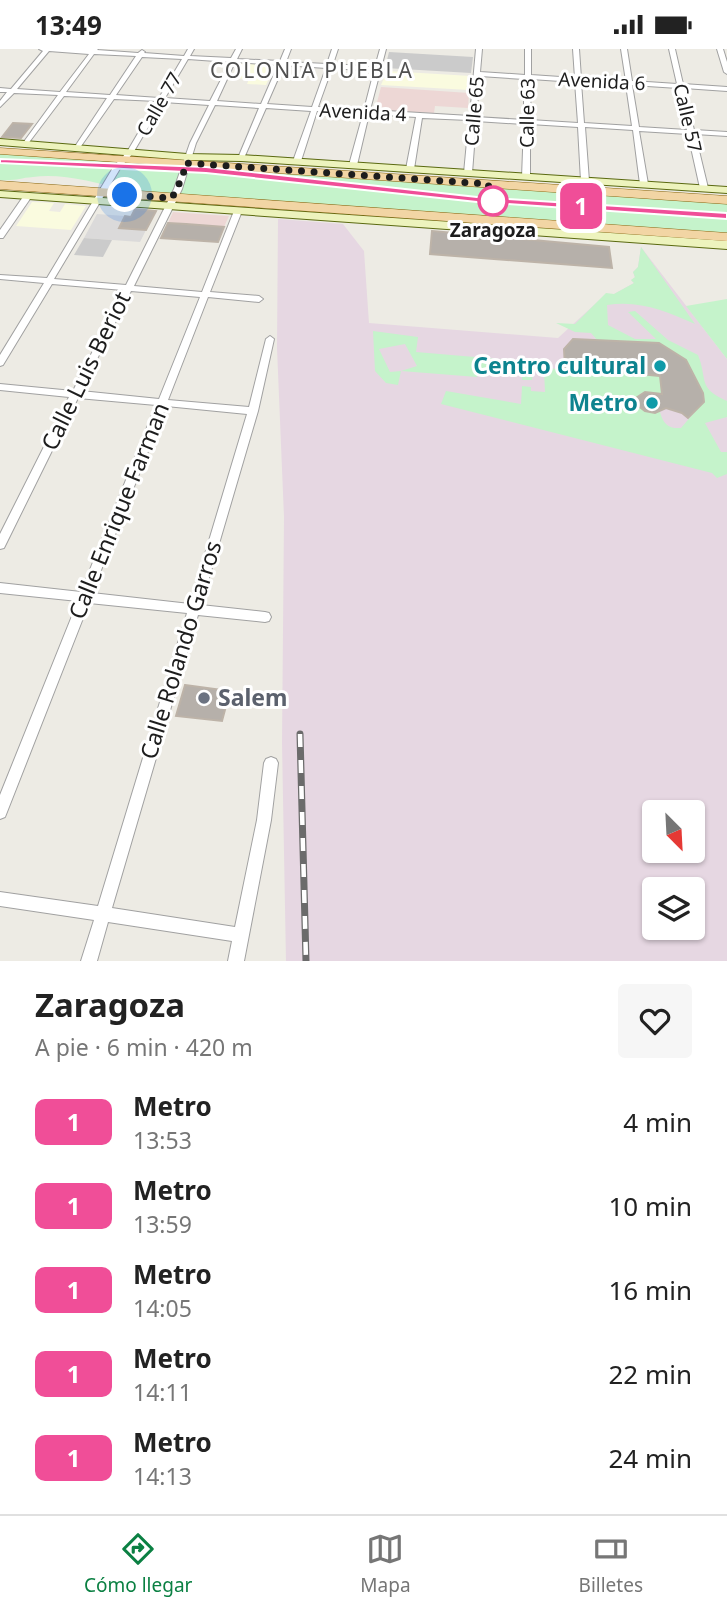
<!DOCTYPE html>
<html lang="es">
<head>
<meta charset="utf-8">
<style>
  :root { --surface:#fff; --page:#f6f6f6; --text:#222; --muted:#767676; --line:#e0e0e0; --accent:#0b8043 }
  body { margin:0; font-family:"Noto Sans",sans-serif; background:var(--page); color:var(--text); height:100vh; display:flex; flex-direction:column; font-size:26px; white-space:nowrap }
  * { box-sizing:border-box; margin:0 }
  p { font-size:23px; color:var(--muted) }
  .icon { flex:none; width:38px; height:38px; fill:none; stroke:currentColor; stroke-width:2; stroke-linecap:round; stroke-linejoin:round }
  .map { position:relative; height:912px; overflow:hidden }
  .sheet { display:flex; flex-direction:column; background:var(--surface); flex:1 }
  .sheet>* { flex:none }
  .badge { padding:0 14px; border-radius:10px; font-size:24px; line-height:46px }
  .needle { width:46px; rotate:156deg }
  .fabs { position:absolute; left:642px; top:751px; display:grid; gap:14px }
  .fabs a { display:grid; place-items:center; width:63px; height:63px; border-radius:7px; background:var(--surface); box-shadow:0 2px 5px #0004; font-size:35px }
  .you { position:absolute; width:35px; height:35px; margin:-18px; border:5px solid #fff; border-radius:50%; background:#1a73e8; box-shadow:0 0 0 10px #1a73e833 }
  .map>.badge { position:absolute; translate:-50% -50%; box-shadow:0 0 0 4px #fff }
  .round { display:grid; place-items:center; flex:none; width:74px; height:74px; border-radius:7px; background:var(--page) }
  .summary { display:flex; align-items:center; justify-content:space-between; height:119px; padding:0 35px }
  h1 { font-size:33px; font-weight:700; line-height:52px }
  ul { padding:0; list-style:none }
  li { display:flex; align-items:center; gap:21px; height:84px; padding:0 35px }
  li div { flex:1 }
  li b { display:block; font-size:26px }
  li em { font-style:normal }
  li .badge { min-width:77px; font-weight:700; text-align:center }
  .status { display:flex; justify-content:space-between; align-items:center; height:49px; padding:0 35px; background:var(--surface); direction:ltr }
  .status svg { height:19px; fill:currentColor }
  .tabs { display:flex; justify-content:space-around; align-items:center; height:98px; border-top:2px solid var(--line); background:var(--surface); font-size:19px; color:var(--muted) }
  .tabs a { display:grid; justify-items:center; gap:4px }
  .tabs .selected { color:var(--accent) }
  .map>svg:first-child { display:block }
  .residential { fill:#dbdada }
  .commercial { fill:#edd7d5 }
  .industrial { fill:#e6d7e2; fill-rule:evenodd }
  .education { fill:#fafbdf }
  .religious { fill:#cbcbcb }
  .park { fill:#c5f3cb }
  .building { fill:#b6b0aa; stroke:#bdb3a8; stroke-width:2 }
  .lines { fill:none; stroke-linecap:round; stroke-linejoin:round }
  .street-casing { stroke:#a1a1a1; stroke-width:2 }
  .secondary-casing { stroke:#5a6910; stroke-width:2 }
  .primary-casing { stroke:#87660f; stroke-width:1 }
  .street { fill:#fff; fill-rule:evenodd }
  .secondary { fill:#edf3bd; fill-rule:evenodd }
  .primary { fill:#f2d5a4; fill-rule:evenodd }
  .rail-casing { stroke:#6b6b6b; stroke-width:7 }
  .rail { stroke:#fff; stroke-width:4.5; stroke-dasharray:13; stroke-linecap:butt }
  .line { fill:#f04e98; stroke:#fff; stroke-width:2 }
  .walk { stroke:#1d1d1d; stroke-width:7; stroke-dasharray:0 12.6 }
  .stop-dot { fill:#fff; stroke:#f04e98; stroke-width:3.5 }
  .culture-dot { fill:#0f9aa8; stroke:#fff; stroke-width:2.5 }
  .worship-dot { fill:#6b7280; stroke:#fff; stroke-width:2.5 }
  .labels { text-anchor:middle; stroke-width:6; stroke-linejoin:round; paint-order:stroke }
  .far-street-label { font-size:19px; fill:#1d1d1d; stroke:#fff }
  .far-stop-label { font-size:19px; font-weight:bold; fill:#1d1d1d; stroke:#fff }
  .far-neighbourhood-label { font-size:21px; letter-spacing:2px; fill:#505050; stroke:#fff }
  .culture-label { font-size:23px; font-weight:bold; fill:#0d838f; stroke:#fff; text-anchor:end }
  .street-label { font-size:23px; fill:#1d1d1d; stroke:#fff }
  .worship-label { font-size:23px; font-weight:bold; fill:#5b616d; stroke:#fff; text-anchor:start }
</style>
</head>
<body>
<div class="status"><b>13:49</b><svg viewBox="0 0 49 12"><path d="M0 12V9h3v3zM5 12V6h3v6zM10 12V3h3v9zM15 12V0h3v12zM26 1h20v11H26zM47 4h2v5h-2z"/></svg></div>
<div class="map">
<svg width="727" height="912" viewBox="0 0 727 912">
  <rect width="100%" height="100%" fill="#edebe4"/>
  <path class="residential" d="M 97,165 L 125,167 L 119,179 L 146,181 L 140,193 L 84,189 Z"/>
  <g class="commercial">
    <path d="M 381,38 L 469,44 L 468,59 L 435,57 L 434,64 L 375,61 Z"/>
    <path d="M 173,163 L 229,167 L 224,178 L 168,174 Z"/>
  </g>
  <path class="industrial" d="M 278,170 L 343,175 L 364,202 L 369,274 L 558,289 L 606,245 L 614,245 L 634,234 L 631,231 L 635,229 L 633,223 L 638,218 L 641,198 L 727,310 L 727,912 L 286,912 L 282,694 L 284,468 L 277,299 ZM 654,763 L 693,763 L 693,802 L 654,802 ZM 654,840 L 693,840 L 693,878 L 654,878 Z"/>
  <g class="education">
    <path d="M 239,14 L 275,16 L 266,36 L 247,35 L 249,30 L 231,29 Z"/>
    <path d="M 387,22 L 471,27 L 469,41 L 381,36 Z"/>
    <path d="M 32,153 L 54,154 L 49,162 L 60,163 L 65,155 L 86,157 L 71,181 L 16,177 Z"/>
  </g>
  <g class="religious">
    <path d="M 389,3 L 473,8 L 471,24 L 385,19 Z"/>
    <path d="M 84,189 L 112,191 L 103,208 L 74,206 Z"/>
  </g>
  <g class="park">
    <path d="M 0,103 L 727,155 L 727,184 L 123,141 C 97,133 60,124 33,128 C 19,129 17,132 0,131 Z"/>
    <path d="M 641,198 L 695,275 C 665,262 640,251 607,256 L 608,276 L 635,290 L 656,290 L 628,263 L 635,262 L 668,291 L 698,306 C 708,331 697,339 727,352 L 727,368 L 705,374 L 721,403 L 727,403 L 727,425 L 717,429 L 712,424 L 441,355 L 446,342 L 521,355 L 522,337 L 531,338 L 531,342 L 545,343 L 544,322 L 533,321 L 532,331 L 522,331 L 522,325 L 478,321 L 477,328 L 401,322 L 417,317 L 405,295 L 379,300 L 390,323 L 401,322 L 398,336 L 386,334 L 375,322 L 373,282 L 418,288 L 416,303 L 511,311 L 565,322 L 565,318 L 660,327 L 684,345 L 666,359 L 667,356 C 660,346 654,341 641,344 L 636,353 L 645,362 L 660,363 C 663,375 669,380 681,379 L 704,352 L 686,311 L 659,294 L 598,292 L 591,284 L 575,283 L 556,274 L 575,275 L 606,244 L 614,245 L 634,234 L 631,231 L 635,228 L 633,223 L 638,218 Z"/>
    <path d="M 727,250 L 727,310 L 686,257 Z"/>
  </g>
  <g class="building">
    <path d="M 13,74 L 32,75 L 21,89 L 2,88 Z"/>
    <path d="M 135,160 L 156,162 L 146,181 L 119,179 L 125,167 L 131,168 Z"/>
    <path d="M 168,174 L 186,175 L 224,178 L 218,193 L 161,189 Z"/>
    <path d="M 432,182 L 609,198 L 612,219 L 430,205 Z"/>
    <path d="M 573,290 L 659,294 L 686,311 L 703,344 L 704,353 L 688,369 L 682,364 L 666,359 L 655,364 L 645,362 L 637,356 L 636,349 L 645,343 L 662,345 L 660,327 L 565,318 L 564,300 Z"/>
    <path d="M 185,636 L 230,642 L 222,672 L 176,667 Z"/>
  </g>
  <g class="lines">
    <g class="street-casing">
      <g id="street">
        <path d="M 39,0 L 98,0 L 97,1 L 138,4 L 142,1 L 145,3 L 144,4 L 184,7 L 188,0 L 194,0 L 190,7 L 231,9 L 236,0 L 242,0 L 237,10 L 280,12 L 285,0 L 291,0 L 286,13 L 327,15 L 332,0 L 338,0 L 333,15 L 375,18 L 380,0 L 386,0 L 370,61 L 470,67 L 476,0 L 482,0 L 480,23 L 525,26 L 525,0 L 531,0 L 531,26 L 575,29 L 573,0 L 579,0 L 581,29 L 626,32 L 621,0 L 627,0 L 632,32 L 677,35 L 669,0 L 675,0 L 683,35 L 727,38 L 727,42 L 684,39 L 694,81 L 727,83 L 727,87 L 695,85 L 708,139 L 704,141 L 700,139 L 688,85 L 639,82 L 648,135 L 644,137 L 640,135 L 633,81 L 585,78 L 589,132 L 585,134 L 581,132 L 578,78 L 530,75 L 530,128 L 526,130 L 522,128 L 524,75 L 476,72 L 472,124 L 468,126 L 464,124 L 469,71 L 422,69 L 414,120 L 410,122 L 406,120 L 416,68 L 369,65 L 357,116 L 353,118 L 349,116 L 363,65 L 317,62 L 301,112 L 297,114 L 293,112 L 311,62 L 266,59 L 244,109 L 241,111 L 238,109 L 259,59 L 215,56 L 196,94 L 182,140 L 134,237 L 202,243 L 234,162 L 241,160 L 242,162 L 210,243 L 259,247 L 263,250 L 259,253 L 208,248 L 168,351 L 249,358 L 266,290 L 270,287 L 274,290 L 258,362 L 201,556 L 265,563 L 269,564 L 271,568 L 269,572 L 265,573 L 198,566 L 112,859 L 235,878 L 257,771 L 264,714 L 266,710 L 271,708 L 276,710 L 278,714 L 271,771 L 244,912 L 228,912 L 232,892 L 108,873 L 97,912 L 81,912 L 94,871 L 0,857 L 0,843 L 98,857 L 187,564 L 89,554 L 7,763 L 5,768 L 0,770 L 0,746 L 78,552 L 0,544 L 0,534 L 81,543 L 156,356 L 78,349 L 4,499 L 0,500 L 0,485 L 69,348 L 0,341 L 0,335 L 73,342 L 123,241 L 52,235 L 3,316 L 0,317 L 0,306 L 44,234 L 0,230 L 0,226 L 47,229 L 114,117 L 127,103 L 157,52 L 114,50 L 79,100 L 77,101 L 74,99 L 107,49 L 64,47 L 27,96 L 23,96 L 23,94 L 58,46 L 14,44 L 0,58 L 0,52 L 7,43 L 0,43 L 0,39 L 11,40 L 43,2 ZM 49,2 L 89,5 L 60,43 L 17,40 ZM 94,5 L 136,7 L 110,46 L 66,43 ZM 142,8 L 182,10 L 159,49 L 116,46 ZM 188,10 L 230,13 L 210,52 L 165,49 ZM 235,13 L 278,16 L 261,55 L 217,52 ZM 284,16 L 326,19 L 312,58 L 267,55 ZM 332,19 L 374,22 L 364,61 L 318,58 ZM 480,27 L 524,30 L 524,71 L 476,68 ZM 531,30 L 575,33 L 578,74 L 530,71 ZM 581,33 L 626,36 L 632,77 L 584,74 ZM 632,36 L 678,39 L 687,81 L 639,78 ZM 163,53 L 209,56 L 190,94 L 174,140 L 126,236 L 54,230 L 121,118 L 133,104 ZM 131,242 L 200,248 L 159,350 L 81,342 ZM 166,357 L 247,365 L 190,555 L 92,544 Z"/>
        <path d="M 717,0 L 723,0 L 727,13 L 727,25 L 724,23 Z"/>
        <path d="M 25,145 L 32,147 L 3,189 L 0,189 L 0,181 Z"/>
      </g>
    </g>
    <g class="secondary-casing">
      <g id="secondary">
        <path d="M 0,90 L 187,105 L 241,106 L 727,138 L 727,144 L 241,112 L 187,111 L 0,96 Z"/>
        <path d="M 0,142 L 727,192 L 727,200 L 0,148 Z"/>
      </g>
    </g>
    <g class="primary-casing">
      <g id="primary">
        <path d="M 0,99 L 727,147 L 727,155 L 0,105 Z"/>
        <path d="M 0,132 L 727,184 L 727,192 L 0,140 Z"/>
      </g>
    </g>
    <use href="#street" class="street"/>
    <use href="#secondary" class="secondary"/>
    <use href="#primary" class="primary"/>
    <g class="rail-casing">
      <path id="rail" d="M 300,685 L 306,912"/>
    </g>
    <use href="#rail" class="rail"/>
  </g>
  <path class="line" d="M 0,110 L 206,118 L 477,148 L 727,164 L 727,170 L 477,153 L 206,124 L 0,114 Z"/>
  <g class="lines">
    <path class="walk" d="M 125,146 L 172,149 L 183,127 L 185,114 L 488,135 L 493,152"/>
  </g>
  <circle class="stop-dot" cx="493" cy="152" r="14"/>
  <g class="culture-dot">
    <circle cx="660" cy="317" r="7"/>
    <circle cx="652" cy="354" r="7"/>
  </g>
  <circle class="worship-dot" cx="204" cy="649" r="7"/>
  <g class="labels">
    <g class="far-street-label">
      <text transform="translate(602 32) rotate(3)" y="7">Avenida 6</text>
      <text transform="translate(159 55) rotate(-60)" y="7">Calle 77</text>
      <text transform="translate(474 62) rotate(-85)" y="7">Calle 65</text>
      <text transform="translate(363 63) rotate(3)" y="7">Avenida 4</text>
      <text transform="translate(527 64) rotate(-89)" y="7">Calle 63</text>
      <text transform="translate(688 69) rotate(77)" y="7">Calle 57</text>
    </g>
    <g class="far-stop-label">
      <text x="493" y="188">Zaragoza</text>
    </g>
    <g class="far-neighbourhood-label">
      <text x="312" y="29">COLONIA PUEBLA</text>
    </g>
    <g class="culture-label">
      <text x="646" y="325">Centro cultural</text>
      <text x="638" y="362">Metro</text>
    </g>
    <g class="street-label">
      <text transform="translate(86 322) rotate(-64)" y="8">Calle Luis Beriot</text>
      <text transform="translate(119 462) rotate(-68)" y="8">Calle Enrique Farman</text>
      <text transform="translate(181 601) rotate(-73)" y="8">Calle Rolando Garros</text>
    </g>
    <g class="worship-label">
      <text x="218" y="657">Salem</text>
    </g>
  </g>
</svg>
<div class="fabs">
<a><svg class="needle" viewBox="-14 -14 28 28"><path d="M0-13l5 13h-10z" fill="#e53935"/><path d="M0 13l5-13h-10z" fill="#767676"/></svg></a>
<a><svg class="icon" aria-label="layers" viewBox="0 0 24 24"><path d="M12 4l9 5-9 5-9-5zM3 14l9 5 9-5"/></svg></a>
</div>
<div class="you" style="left:125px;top:146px"></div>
<b class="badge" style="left:581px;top:157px;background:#f04e98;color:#fff">1</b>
</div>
<section class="sheet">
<div class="summary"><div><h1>Zaragoza</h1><p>A pie · 6 min · 420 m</p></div><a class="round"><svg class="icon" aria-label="heart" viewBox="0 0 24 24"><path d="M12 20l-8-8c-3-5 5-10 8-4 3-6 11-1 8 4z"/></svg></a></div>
<ul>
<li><span class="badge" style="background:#f04e98;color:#fff">1</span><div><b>Metro</b><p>13:53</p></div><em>4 min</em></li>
<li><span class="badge" style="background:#f04e98;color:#fff">1</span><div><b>Metro</b><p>13:59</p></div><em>10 min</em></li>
<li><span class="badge" style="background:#f04e98;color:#fff">1</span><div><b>Metro</b><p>14:05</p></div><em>16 min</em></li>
<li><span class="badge" style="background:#f04e98;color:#fff">1</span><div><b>Metro</b><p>14:11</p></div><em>22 min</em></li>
<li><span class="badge" style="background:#f04e98;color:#fff">1</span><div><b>Metro</b><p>14:13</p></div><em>24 min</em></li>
</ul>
</section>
<nav class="tabs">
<a class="selected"><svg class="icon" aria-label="directions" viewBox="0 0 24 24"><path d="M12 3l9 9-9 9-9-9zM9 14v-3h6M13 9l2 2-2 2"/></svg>Cómo llegar</a>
<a><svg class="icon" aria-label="map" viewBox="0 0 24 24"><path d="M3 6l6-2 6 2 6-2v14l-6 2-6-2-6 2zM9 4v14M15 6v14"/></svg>Mapa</a>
<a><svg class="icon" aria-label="tickets" viewBox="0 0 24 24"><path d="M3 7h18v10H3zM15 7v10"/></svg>Billetes</a>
</nav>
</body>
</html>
